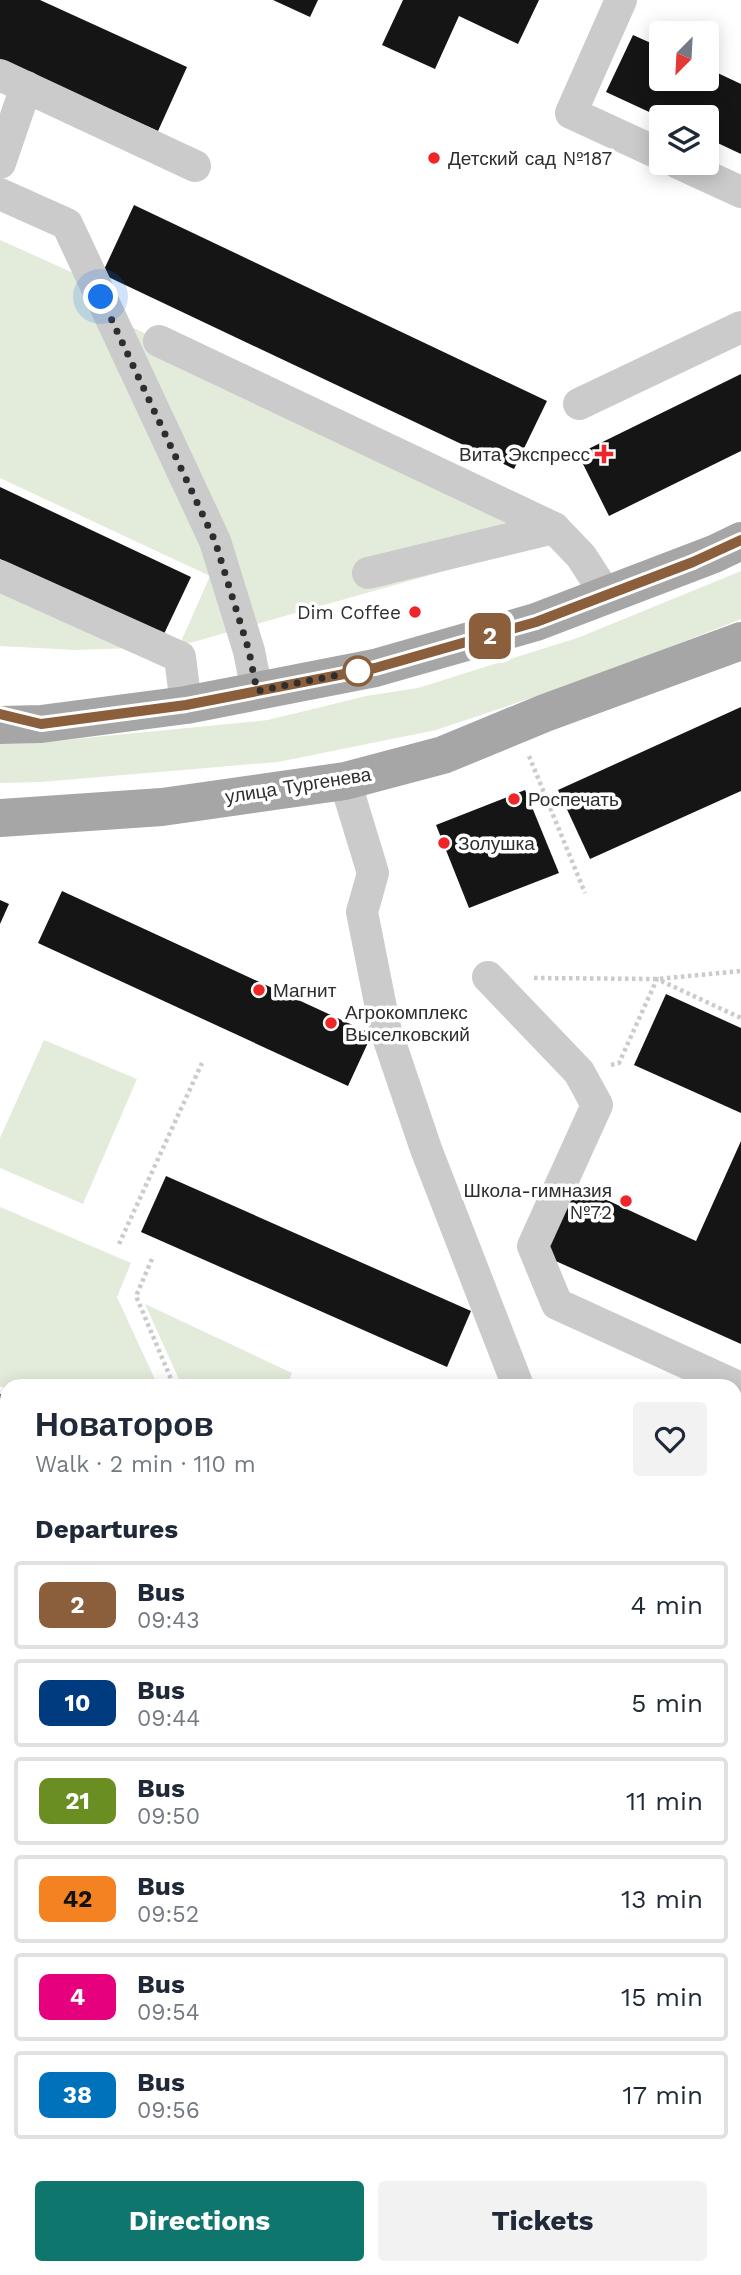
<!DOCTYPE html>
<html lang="en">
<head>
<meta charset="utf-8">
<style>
  :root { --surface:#fff; --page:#f2f2f3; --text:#1f2937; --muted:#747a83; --line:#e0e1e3; --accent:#0f766e }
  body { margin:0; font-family:"Work Sans",sans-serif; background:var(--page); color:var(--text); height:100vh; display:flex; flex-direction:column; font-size:26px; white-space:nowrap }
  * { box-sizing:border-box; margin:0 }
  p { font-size:23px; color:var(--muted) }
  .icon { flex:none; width:38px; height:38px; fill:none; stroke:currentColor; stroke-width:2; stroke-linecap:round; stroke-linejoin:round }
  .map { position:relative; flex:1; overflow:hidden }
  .sheet { position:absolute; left:0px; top:1379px; width:742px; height:896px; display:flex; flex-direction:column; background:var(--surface); border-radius:21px 21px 0 0; box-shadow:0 4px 18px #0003 }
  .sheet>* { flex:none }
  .badge { padding:0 14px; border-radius:10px; font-size:24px; line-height:46px }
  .needle { width:46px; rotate:204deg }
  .controls { position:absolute; left:649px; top:21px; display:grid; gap:14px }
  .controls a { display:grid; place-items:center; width:70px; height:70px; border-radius:7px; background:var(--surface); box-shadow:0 4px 18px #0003; font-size:35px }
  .you { position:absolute; width:35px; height:35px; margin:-18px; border:5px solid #fff; border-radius:50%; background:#1a73e8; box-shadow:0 0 0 10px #1a73e833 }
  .map>.badge { position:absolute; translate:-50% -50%; box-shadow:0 0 0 4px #fff }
  h2 { padding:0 35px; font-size:26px; line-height:63px }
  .round { display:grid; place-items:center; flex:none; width:74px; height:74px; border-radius:7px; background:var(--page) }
  .overview { display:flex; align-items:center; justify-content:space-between; height:119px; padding:0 35px }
  h1 { font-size:33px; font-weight:700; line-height:52px }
  .primary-button { display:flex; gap:14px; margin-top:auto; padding:14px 35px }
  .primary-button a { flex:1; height:80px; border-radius:7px; background:var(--accent); color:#fff; font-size:28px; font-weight:700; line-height:80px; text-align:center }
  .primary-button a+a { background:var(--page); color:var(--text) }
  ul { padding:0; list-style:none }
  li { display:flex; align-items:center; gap:21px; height:88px; margin:0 14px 10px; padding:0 21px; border:4px solid var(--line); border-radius:7px }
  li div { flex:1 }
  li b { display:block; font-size:26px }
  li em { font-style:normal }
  li .badge { min-width:77px; font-weight:700; text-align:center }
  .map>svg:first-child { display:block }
  .green { fill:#e3ecda }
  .building { fill:#151515 }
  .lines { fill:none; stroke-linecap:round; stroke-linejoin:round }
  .path { stroke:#cbcbcb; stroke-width:4.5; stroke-dasharray:3.5 3.5; stroke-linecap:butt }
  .minor { stroke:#cbcbcb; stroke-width:32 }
  .major { stroke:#a6a6a6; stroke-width:38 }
  .rail-casing { stroke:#838383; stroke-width:8 }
  .rail { stroke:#fff; stroke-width:5; stroke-dasharray:16; stroke-linecap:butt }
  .line-casing { stroke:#fff; stroke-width:16 }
  .line { stroke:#8b5e3c; stroke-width:10 }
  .walk { stroke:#2e2e2e; stroke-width:7; stroke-dasharray:0 12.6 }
  .poi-dot { fill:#ef2528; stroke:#fff; stroke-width:2.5 }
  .stop-dot { fill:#fff; stroke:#8b5e3c; stroke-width:3.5 }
  .labels { text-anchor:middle; stroke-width:7; stroke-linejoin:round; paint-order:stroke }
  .poi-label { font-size:19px; fill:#2e2e2e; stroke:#fff; text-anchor:start }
  .street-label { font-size:19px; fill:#2e2e2e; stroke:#fff }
</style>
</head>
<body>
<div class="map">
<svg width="741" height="2275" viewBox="0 0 741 2275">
  <rect width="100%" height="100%" fill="#fff"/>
  <g class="green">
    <path d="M 0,240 L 107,288 L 97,311 L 576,534 L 179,646 L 210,576 L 0,478 Z"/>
    <path d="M 741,571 L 741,619 L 594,677 L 436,730 L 278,762 L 41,782 L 0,783 L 0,744 L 34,743 L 268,720 L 366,696 L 418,688 L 580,637 Z"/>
    <path d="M 0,588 L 134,648 L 75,650 L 0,646 Z"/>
    <path d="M 44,1040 L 137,1079 L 83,1204 L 0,1168 L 0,1138 Z"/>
    <path d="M 0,1207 L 131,1263 L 117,1297 L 158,1386 L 7,1386 L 7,1389 L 0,1386 Z"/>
    <path d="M 145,1304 L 292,1373 L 287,1386 L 182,1386 Z"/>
    <path d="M 0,1527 L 7,1530 L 7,1597 L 0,1594 Z"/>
  </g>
  <g class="building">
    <path d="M 0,0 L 40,0 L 187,67 L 158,131 L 0,59 Z"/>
    <path d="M 273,0 L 318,0 L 310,17 Z"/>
    <path d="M 403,0 L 539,0 L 518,44 L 459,16 L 435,69 L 382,45 Z"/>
    <path d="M 633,35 L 662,48 L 662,79 L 707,79 L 707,68 L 741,84 L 741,154 L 707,138 L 707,117 L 660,117 L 606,92 Z"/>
    <path d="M 134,205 L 547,401 L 514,469 L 102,274 Z"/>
    <path d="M 741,374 L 741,451 L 609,516 L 578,454 Z"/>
    <path d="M 0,487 L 191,577 L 163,636 L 0,559 Z"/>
    <path d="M 741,707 L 741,791 L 590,859 L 558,790 Z"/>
    <path d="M 525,790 L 559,873 L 469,908 L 436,825 Z"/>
    <path d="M 62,891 L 372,1034 L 348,1086 L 38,943 Z"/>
    <path d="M 0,900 L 9,904 L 0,924 Z"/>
    <path d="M 666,994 L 741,1028 L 741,1113 L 634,1065 Z"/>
    <path d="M 741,1141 L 741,1344 L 540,1254 L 572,1184 L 696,1241 Z"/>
    <path d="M 166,1176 L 471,1311 L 447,1367 L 141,1232 Z"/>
    <path d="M 0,1394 L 7,1397 L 7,1486 L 0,1483 Z"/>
    <path d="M 0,1604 L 7,1607 L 7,1672 L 0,1669 Z"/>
    <path d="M 0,1975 L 7,1991 L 7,2210 L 0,2213 Z"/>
    <path d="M 169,2268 L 296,2268 L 306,2275 L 178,2275 Z"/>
  </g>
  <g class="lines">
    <g class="path">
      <path d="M 529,756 L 585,893"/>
      <path d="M 534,978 L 657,979 L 741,971"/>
      <path d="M 611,1065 L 619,1063 L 657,979 L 741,1018"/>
      <path d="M 119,1244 L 202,1063"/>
      <path d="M 152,1259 L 136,1296 L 174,1386"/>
    </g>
    <g class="minor">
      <path d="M 621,0 L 571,113 L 662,155"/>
      <path d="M 0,75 L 195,166"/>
      <path d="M 0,163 L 26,87"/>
      <path d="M 678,163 L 741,192"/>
      <path d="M 0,194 L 67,224 L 215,541 L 249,651 L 257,691"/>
      <path d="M 159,341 L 554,528 L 581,556 L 607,596"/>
      <path d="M 579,404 L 741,327"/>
      <path d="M 368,573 L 554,528"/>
      <path d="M 0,576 L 180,657 L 186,705"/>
      <path d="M 345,781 L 373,873 L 362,912 L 385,1028 L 426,1149 L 518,1386"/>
      <path d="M 488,977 L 579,1072 L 597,1105 L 533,1246 L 557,1304 L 741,1388"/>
      <path d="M 735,1807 L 741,1820"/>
      <path d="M 0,1854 L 7,1857"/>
      <path d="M 735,2179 L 741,2185"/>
      <path d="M 375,2268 L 384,2275"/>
    </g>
    <g class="major">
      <path d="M 0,725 L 41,724 L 186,705 L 375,668 L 536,622 L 714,554 L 741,541"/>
      <path d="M 0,818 L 162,807 L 345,781 L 443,755 L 545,713 L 741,641"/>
    </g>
    <g class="rail-casing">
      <g id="rail">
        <path d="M 0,1889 L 7,1894"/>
        <path d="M 502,2268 L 511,2275"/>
      </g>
    </g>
    <use href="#rail" class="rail"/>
  </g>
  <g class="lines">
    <g class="line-casing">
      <path id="line" d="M 0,714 L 41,724 L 186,705 L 375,668 L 536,622 L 693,562 L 741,540"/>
    </g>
    <use href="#line" class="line"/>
    <path class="walk" d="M 101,297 L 215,541 L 249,651 L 257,691 L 358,671"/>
  </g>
  <g class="poi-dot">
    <circle cx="434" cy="158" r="7"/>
    <path d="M600.5 443.5h7v7h7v7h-7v7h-7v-7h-7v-7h7z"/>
    <circle cx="415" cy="612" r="7"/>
    <circle cx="514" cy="799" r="7"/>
    <circle cx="444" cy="843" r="7"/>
    <circle cx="259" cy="990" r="7"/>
    <circle cx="331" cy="1023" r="7"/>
    <circle cx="626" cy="1201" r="7"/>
  </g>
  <circle class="stop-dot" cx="358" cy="671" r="14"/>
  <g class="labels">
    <g class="poi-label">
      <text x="448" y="165">Детский сад №187</text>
      <text x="590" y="461" text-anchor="end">Вита Экспресс</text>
      <text x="401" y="619" text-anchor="end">Dim Coffee</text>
      <text x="528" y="806">Роспечать</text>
      <text x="458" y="850">Золушка</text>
      <text x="273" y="997">Магнит</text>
      <text x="345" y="1019">Агрокомплекс<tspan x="345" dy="22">Выселковский</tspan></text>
      <text x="612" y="1197" text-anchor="end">Школа-гимназия<tspan x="612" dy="22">№72</tspan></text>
    </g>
    <g class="street-label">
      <text transform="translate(298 785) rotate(-9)" y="7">улица Тургенева</text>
    </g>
  </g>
</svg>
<div class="controls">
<a><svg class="needle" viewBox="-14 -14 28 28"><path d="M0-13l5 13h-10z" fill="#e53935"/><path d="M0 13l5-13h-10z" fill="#747a83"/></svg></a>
<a><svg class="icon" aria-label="layers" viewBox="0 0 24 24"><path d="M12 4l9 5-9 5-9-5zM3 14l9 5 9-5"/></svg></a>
</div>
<div class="you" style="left:101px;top:297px"></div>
<b class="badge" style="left:490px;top:636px;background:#8b5e3c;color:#fff">2</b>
<section class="sheet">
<div class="overview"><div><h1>Новаторов</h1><p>Walk · 2 min · 110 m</p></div><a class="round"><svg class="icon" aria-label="heart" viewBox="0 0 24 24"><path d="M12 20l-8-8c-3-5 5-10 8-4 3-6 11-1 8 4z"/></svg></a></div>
<h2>Departures</h2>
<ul>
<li><span class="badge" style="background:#8b5e3c;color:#fff">2</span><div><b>Bus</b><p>09:43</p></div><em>4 min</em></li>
<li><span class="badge" style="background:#003b80;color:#fff">10</span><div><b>Bus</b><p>09:44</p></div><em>5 min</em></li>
<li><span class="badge" style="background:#6b8e23;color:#fff">21</span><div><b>Bus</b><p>09:50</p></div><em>11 min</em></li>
<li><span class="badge" style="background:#f58220;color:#111">42</span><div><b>Bus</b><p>09:52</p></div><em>13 min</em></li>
<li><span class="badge" style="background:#e6007e;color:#fff">4</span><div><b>Bus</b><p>09:54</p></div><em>15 min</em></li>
<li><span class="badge" style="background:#0072bc;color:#fff">38</span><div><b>Bus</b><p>09:56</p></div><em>17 min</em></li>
</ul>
<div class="primary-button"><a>Directions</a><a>Tickets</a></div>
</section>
</div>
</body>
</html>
